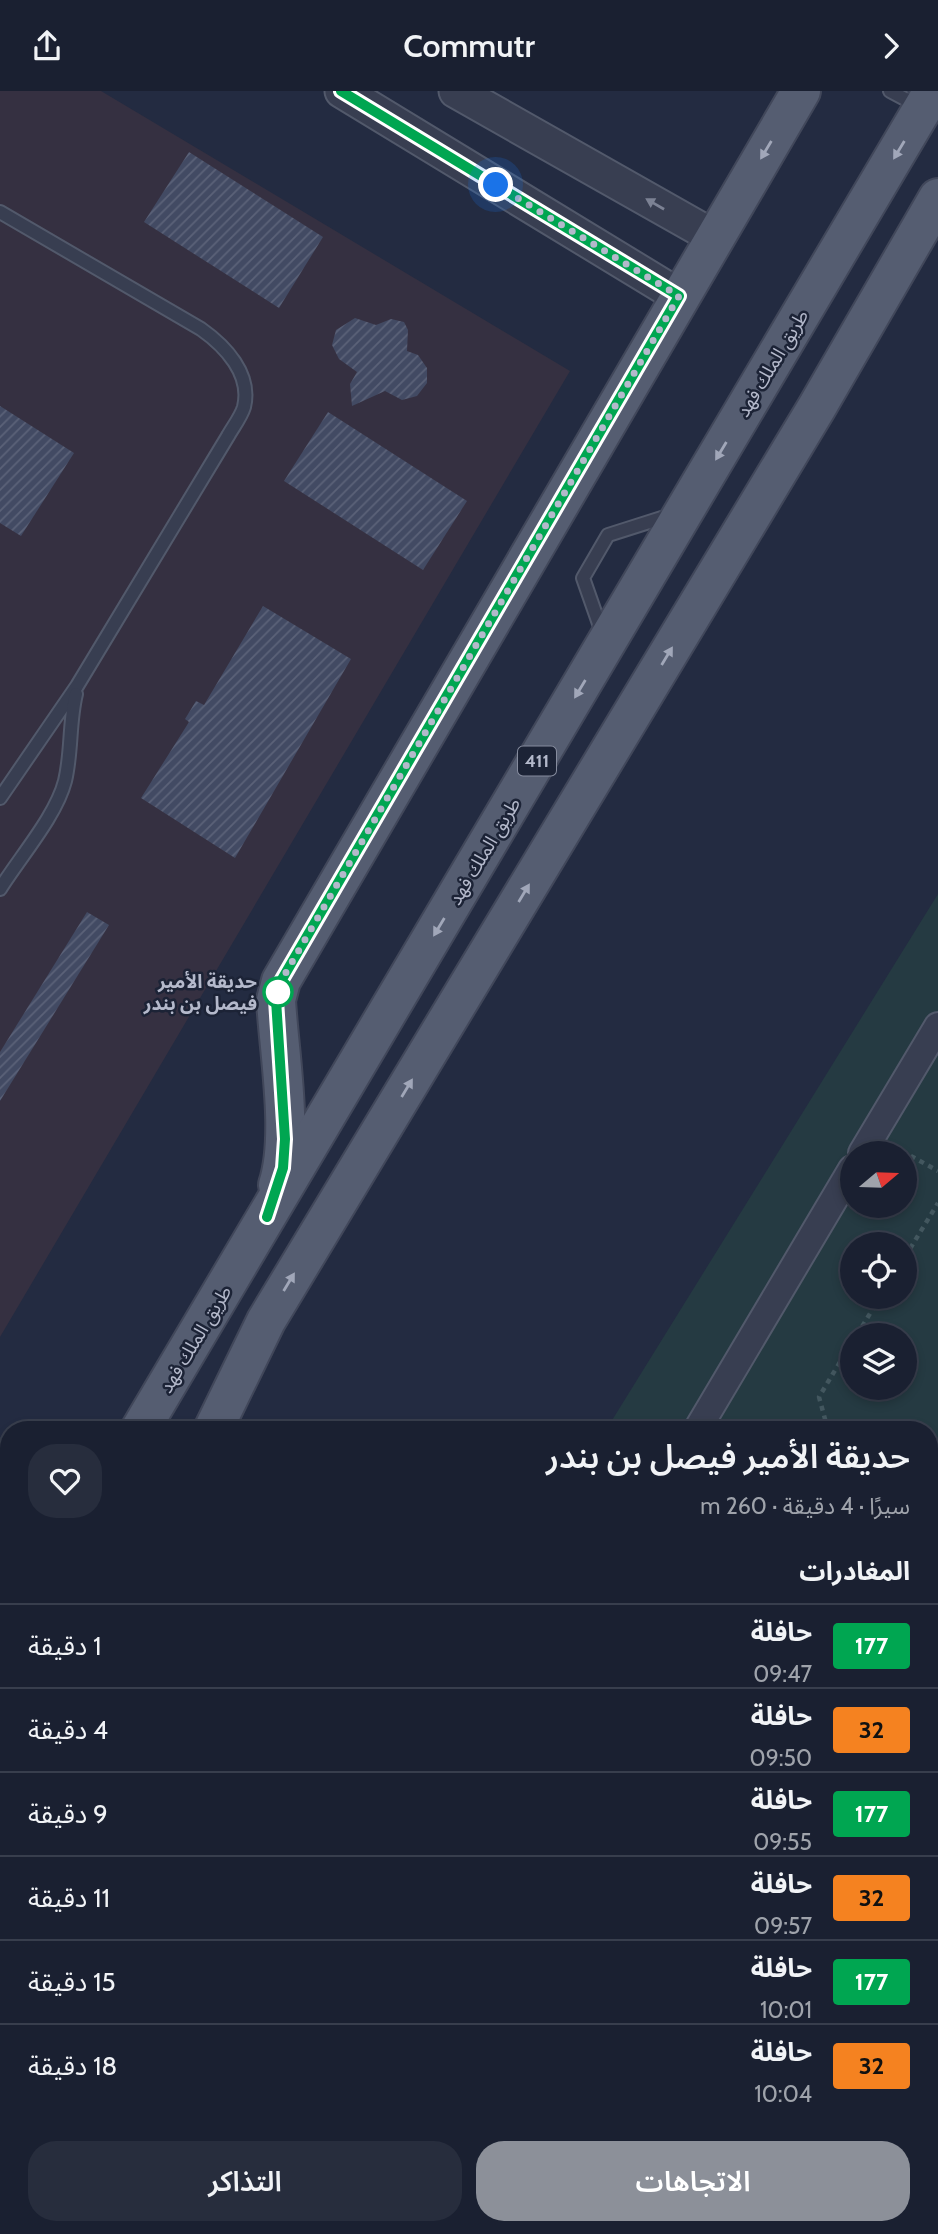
<!DOCTYPE html>
<html lang="ar">
<head>
<meta charset="utf-8">
<style>
  :root { --surface:#1a2031; --page:#272d3d; --text:#f1f3f6; --muted:#9fa3ab; --line:#383e4d; --accent:#8c9099 }
  body { margin:0; font-family:Cabin,"Noto Sans Arabic",sans-serif; background:var(--page); color:var(--text); direction:rtl; height:100vh; display:flex; flex-direction:column; font-size:26px; white-space:nowrap }
  * { box-sizing:border-box; margin:0 }
  p { font-size:23px; color:var(--muted) }
  .icon { flex:none; width:38px; height:38px; fill:none; stroke:currentColor; stroke-width:2; stroke-linecap:round; stroke-linejoin:round }
  .map { position:relative; flex:1; overflow:hidden; direction:ltr }
  .side { position:absolute; left:0px; top:1330px; width:938px; height:814px; display:flex; flex-direction:column; background:var(--surface); border-radius:28px 28px 0 0; box-shadow:0 4px 10px #0003,0 0 0 2px var(--line); direction:rtl }
  .side>* { flex:none }
  .badge { padding:0 14px; border-radius:5px; font-size:24px; line-height:46px }
  .needle { width:46px; rotate:71deg }
  .fabs { position:absolute; left:840px; top:1050px; display:grid; gap:14px }
  .fabs a { display:grid; place-items:center; width:77px; height:77px; border-radius:50%; background:var(--surface); box-shadow:0 4px 10px #0003,0 0 0 2px var(--line); font-size:35px }
  .you { position:absolute; width:35px; height:35px; margin:-18px; border:5px solid #fff; border-radius:50%; background:#1a73e8; box-shadow:0 0 0 10px #1a73e833 }
  .map>.badge { position:absolute; translate:-50% -50%; box-shadow:0 0 0 4px #fff }
  h2 { padding:0 28px; font-size:26px; line-height:63px }
  .round { display:grid; place-items:center; flex:none; width:74px; height:74px; border-radius:28px; background:var(--page) }
  .head { display:flex; align-items:center; justify-content:space-between; height:119px; padding:0 28px }
  h1 { font-size:33px; font-weight:600; line-height:52px }
  .primary-button { display:flex; gap:14px; margin-top:auto; padding:14px 28px }
  .primary-button a { flex:1; height:80px; border-radius:28px; background:var(--accent); color:#fff; font-size:28px; font-weight:600; line-height:80px; text-align:center }
  .primary-button a+a { background:var(--page); color:var(--text) }
  ul { padding:0; list-style:none }
  li { display:flex; align-items:center; gap:21px; height:84px; padding:0 28px; border-top:2px solid var(--line) }
  li div { flex:1 }
  li b { display:block; font-size:26px }
  li em { font-style:normal }
  li .badge { min-width:77px; font-weight:700; text-align:center }
  header { display:flex; justify-content:space-between; align-items:center; height:91px; padding:0 28px; background:var(--surface); font-size:32px; font-weight:600 }
  .map>svg:first-child { display:block }
  .medical { fill:#353041 }
  .grass { fill:url(#grass-tufts) }
  .garden { fill:#253a42; fill-rule:evenodd }
  .building { fill:url(#building-hatch) }
  .lines { fill:none; stroke-linecap:round; stroke-linejoin:round }
  .service-casing { stroke:#52596b; stroke-width:16 }
  .minor-casing { stroke:#52596b; stroke-width:30 }
  .tertiary-casing { stroke:#52596b; stroke-width:37 }
  .primary-casing { stroke:#41475a; stroke-width:42 }
  .path { stroke:#43575f; stroke-width:4.5; stroke-dasharray:5 5; stroke-linecap:butt }
  .service { stroke:#383e51; stroke-width:12 }
  .minor { stroke:#383e51; stroke-width:26 }
  .tertiary { stroke:#383e51; stroke-width:33 }
  .primary { stroke:#555d71; stroke-width:38 }
  .oneway { fill:#a1a7b9 }
  .oneway2 { fill:#7c8294 }
  .line-casing { stroke:#fff; stroke-width:16 }
  .line { stroke:#00a651; stroke-width:10 }
  .walk { stroke:#b4b9cb; stroke-width:7; stroke-dasharray:0 12.6 }
  .stop-dot { fill:#fff; stroke:#00a651; stroke-width:3.5 }
  .labels { text-anchor:middle; stroke-width:5; stroke-linejoin:round; paint-order:stroke }
  .shield { fill:#1c2336; stroke:#868c9e; stroke-width:2 }
  .shield-label { font-size:18px; font-weight:bold; fill:#b4b9cb }
  .street-label { font-size:19px; fill:#b4b9cb; stroke:#1c2336 }
  .stop-label { font-size:19px; font-weight:bold; fill:#b4b9cb; stroke:#1c2336; text-anchor:end }
</style>
</head>
<body>
<header><svg class="icon" aria-label="forward" viewBox="0 0 24 24"><path d="M9 5l7 7-7 7"/></svg>Commutr<svg class="icon" aria-label="share" viewBox="0 0 24 24"><path d="M12 15V3M7 8l5-5 5 5M5 13v7h14v-7"/></svg></header>
<div class="map">
<svg width="938" height="2143" viewBox="0 0 938 2143">
  <defs>
    <pattern id="grass-tufts" width="24" height="20" patternUnits="userSpaceOnUse" patternTransform="scale(1.75)"><rect width="24" height="20" fill="#253a42"/><path d="M3 7l-1-3M5 7V3M7 7l1-3M15 17l-1-3M17 17v-4M19 17l1-3" fill="none" stroke="#42545c"/></pattern>
    <pattern id="building-hatch" width="6" height="6" patternUnits="userSpaceOnUse" patternTransform="scale(1.75)"><rect width="6" height="6" fill="#424a63"/><path d="M-1 1l2-2M0 6l6-6M5 7l2-2" fill="none" stroke="#5b6278"/></pattern>
  </defs>
  <rect width="100%" height="100%" fill="#232b41"/>
  <path class="medical" d="M 0,0 L 101,0 L 570,280 L 0,1246 Z"/>
  <path class="grass" d="M 9,1491 L 9,1607 L 0,1602 L 0,1497 Z"/>
  <path class="garden" d="M 938,803 L 938,1898 L 929,1893 L 929,1339 L 606,1339 ZM 852,1062 L 905,1062 L 905,1115 L 852,1115 ZM 852,1153 L 905,1153 L 905,1206 L 852,1206 ZM 852,1244 L 905,1244 L 905,1297 L 852,1297 Z"/>
  <g class="building">
    <path d="M 189,61 L 323,146 L 279,217 L 144,131 Z"/>
    <path d="M 355,227 L 376,234 L 391,228 L 404,231 L 408,239 L 407,260 L 418,264 L 427,277 L 427,292 L 417,305 L 402,309 L 385,300 L 352,315 L 350,293 L 357,281 L 339,268 L 332,254 L 336,239 Z"/>
    <path d="M 0,315 L 74,362 L 21,445 L 0,432 Z"/>
    <path d="M 328,321 L 467,410 L 423,479 L 284,390 Z"/>
    <path d="M 263,515 L 351,568 L 235,767 L 141,707 L 189,631 L 185,628 L 196,610 L 204,614 Z"/>
    <path d="M 87,821 L 109,834 L 0,1010 L 0,961 Z"/>
  </g>
  <g class="lines">
    <g class="service-casing">
      <g id="service">
        <path d="M 890,0 L 920,16"/>
        <path d="M 0,121 L 201,238 C 225,255 252,283 244,316 C 241,326 233,336 228,345 L 77,595 L 0,707"/>
        <path d="M 603,544 L 583,487 L 608,444 L 671,424"/>
        <path d="M 0,798 C 20,766 56,725 65,690 C 72,661 69,631 76,603"/>
      </g>
    </g>
    <g class="minor-casing">
      <g id="minor">
        <path d="M 862,1062 L 938,935"/>
        <path d="M 697,1339 L 852,1078"/>
        <path d="M 929,1587 L 938,1583"/>
        <path d="M 929,1946 L 938,1951"/>
      </g>
    </g>
    <g class="tertiary-casing">
      <g id="tertiary">
        <path d="M 342,0 L 679,205"/>
        <path d="M 456,0 L 714,146"/>
        <path d="M 929,2048 L 938,2053"/>
        <path d="M 929,2121 L 938,2126"/>
      </g>
    </g>
    <g class="primary-casing">
      <g id="primary">
        <path d="M 278,1094 C 294,1044 279,963 276,909 L 281,890 L 801,0"/>
        <path d="M 140,1339 L 933,0"/>
        <path d="M 213,1339 L 266,1230 L 817,316 L 938,107"/>
        <path d="M 0,1387 L 9,1385"/>
        <path d="M 0,1449 L 9,1445"/>
        <path d="M 0,1641 L 9,1645"/>
        <path d="M 0,1692 L 9,1684"/>
        <path d="M 0,1758 L 9,1755"/>
      </g>
    </g>
    <g class="path">
      <path d="M 902,1060 L 938,1080"/>
      <path d="M 905,1166 L 938,1112"/>
      <path d="M 857,1244 L 880,1206"/>
      <path d="M 828,1339 L 819,1306 L 852,1251"/>
      <path d="M 929,1422 L 938,1427"/>
    </g>
    <use href="#service" class="service"/>
    <use href="#minor" class="minor"/>
    <use href="#tertiary" class="tertiary"/>
    <use href="#primary" class="primary"/>
  </g>
  <defs><path id="oneway-solid" d="M-6-.8H1V-3.2L6.5 0L1 3.2V.8H-6Z" transform="scale(1.75)"/></defs>
  <g class="oneway">
    <use href="#oneway-solid" transform="translate(766 59) rotate(121)"/>
    <use href="#oneway-solid" transform="translate(899 59) rotate(121)"/>
    <use href="#oneway-solid" transform="translate(721 360) rotate(121)"/>
    <use href="#oneway-solid" transform="translate(667 565) rotate(-59)"/>
    <use href="#oneway-solid" transform="translate(580 598) rotate(121)"/>
    <use href="#oneway-solid" transform="translate(524 802) rotate(-59)"/>
    <use href="#oneway-solid" transform="translate(439 836) rotate(121)"/>
    <use href="#oneway-solid" transform="translate(407 997) rotate(-59)"/>
    <use href="#oneway-solid" transform="translate(289 1191) rotate(-59)"/>
  </g>
  <use class="oneway2" href="#oneway-solid" transform="translate(655 113) rotate(-150)"/>
  <g class="lines">
    <g class="line-casing">
      <path id="line" d="M 267,1126 L 283,1077 L 285,1048 L 276,909 L 281,890 L 679,205 L 341,0"/>
    </g>
    <use href="#line" class="line"/>
    <path class="walk" d="M 278,901 L 276,909 L 281,890 L 679,205 L 496,94"/>
  </g>
  <circle class="stop-dot" cx="278" cy="901" r="14"/>
  <g class="labels">
    <rect class="shield" x="518" y="655.5" width="38" height="29" rx="5"/>
    <g class="shield-label">
      <text x="537" y="676">411</text>
    </g>
    <g class="street-label">
      <text transform="translate(772 272) rotate(-59)" y="7">طريق الملك فهد</text>
      <text transform="translate(484 760) rotate(-59)" y="7">طريق الملك فهد</text>
      <text transform="translate(195 1248) rotate(-59)" y="7">طريق الملك فهد</text>
    </g>
    <g class="stop-label">
      <text x="257" y="897">حديقة الأمير<tspan x="257" dy="22">فيصل بن بندر</tspan></text>
    </g>
  </g>
</svg>
<div class="fabs">
<a><svg class="needle" viewBox="-14 -14 28 28"><path d="M0-13l5 13h-10z" fill="#e53935"/><path d="M0 13l5-13h-10z" fill="#9fa3ab"/></svg></a>
<a><svg class="icon" aria-label="locate" viewBox="0 0 24 24"><circle cx="12" cy="12" r="6"/><path d="M12 2v4M12 18v4M2 12h4M18 12h4"/></svg></a>
<a><svg class="icon" aria-label="layers" viewBox="0 0 24 24"><path d="M12 4l9 5-9 5-9-5zM3 14l9 5 9-5"/></svg></a>
</div>
<div class="you" style="left:496px;top:94px"></div>
<section class="side">
<div class="head"><div><h1>حديقة الأمير فيصل بن بندر</h1><p>سيرًا · 4 دقيقة · 260 m</p></div><a class="round"><svg class="icon" aria-label="heart" viewBox="0 0 24 24"><path d="M12 20l-8-8c-3-5 5-10 8-4 3-6 11-1 8 4z"/></svg></a></div>
<h2>المغادرات</h2>
<ul>
<li><span class="badge" style="background:#00a651;color:#fff">177</span><div><b>حافلة</b><p>09:47</p></div><em>1 دقيقة</em></li>
<li><span class="badge" style="background:#f58220;color:#111">32</span><div><b>حافلة</b><p>09:50</p></div><em>4 دقيقة</em></li>
<li><span class="badge" style="background:#00a651;color:#fff">177</span><div><b>حافلة</b><p>09:55</p></div><em>9 دقيقة</em></li>
<li><span class="badge" style="background:#f58220;color:#111">32</span><div><b>حافلة</b><p>09:57</p></div><em>11 دقيقة</em></li>
<li><span class="badge" style="background:#00a651;color:#fff">177</span><div><b>حافلة</b><p>10:01</p></div><em>15 دقيقة</em></li>
<li><span class="badge" style="background:#f58220;color:#111">32</span><div><b>حافلة</b><p>10:04</p></div><em>18 دقيقة</em></li>
</ul>
<div class="primary-button"><a>الاتجاهات</a><a>التذاكر</a></div>
</section>
</div>
</body>
</html>
